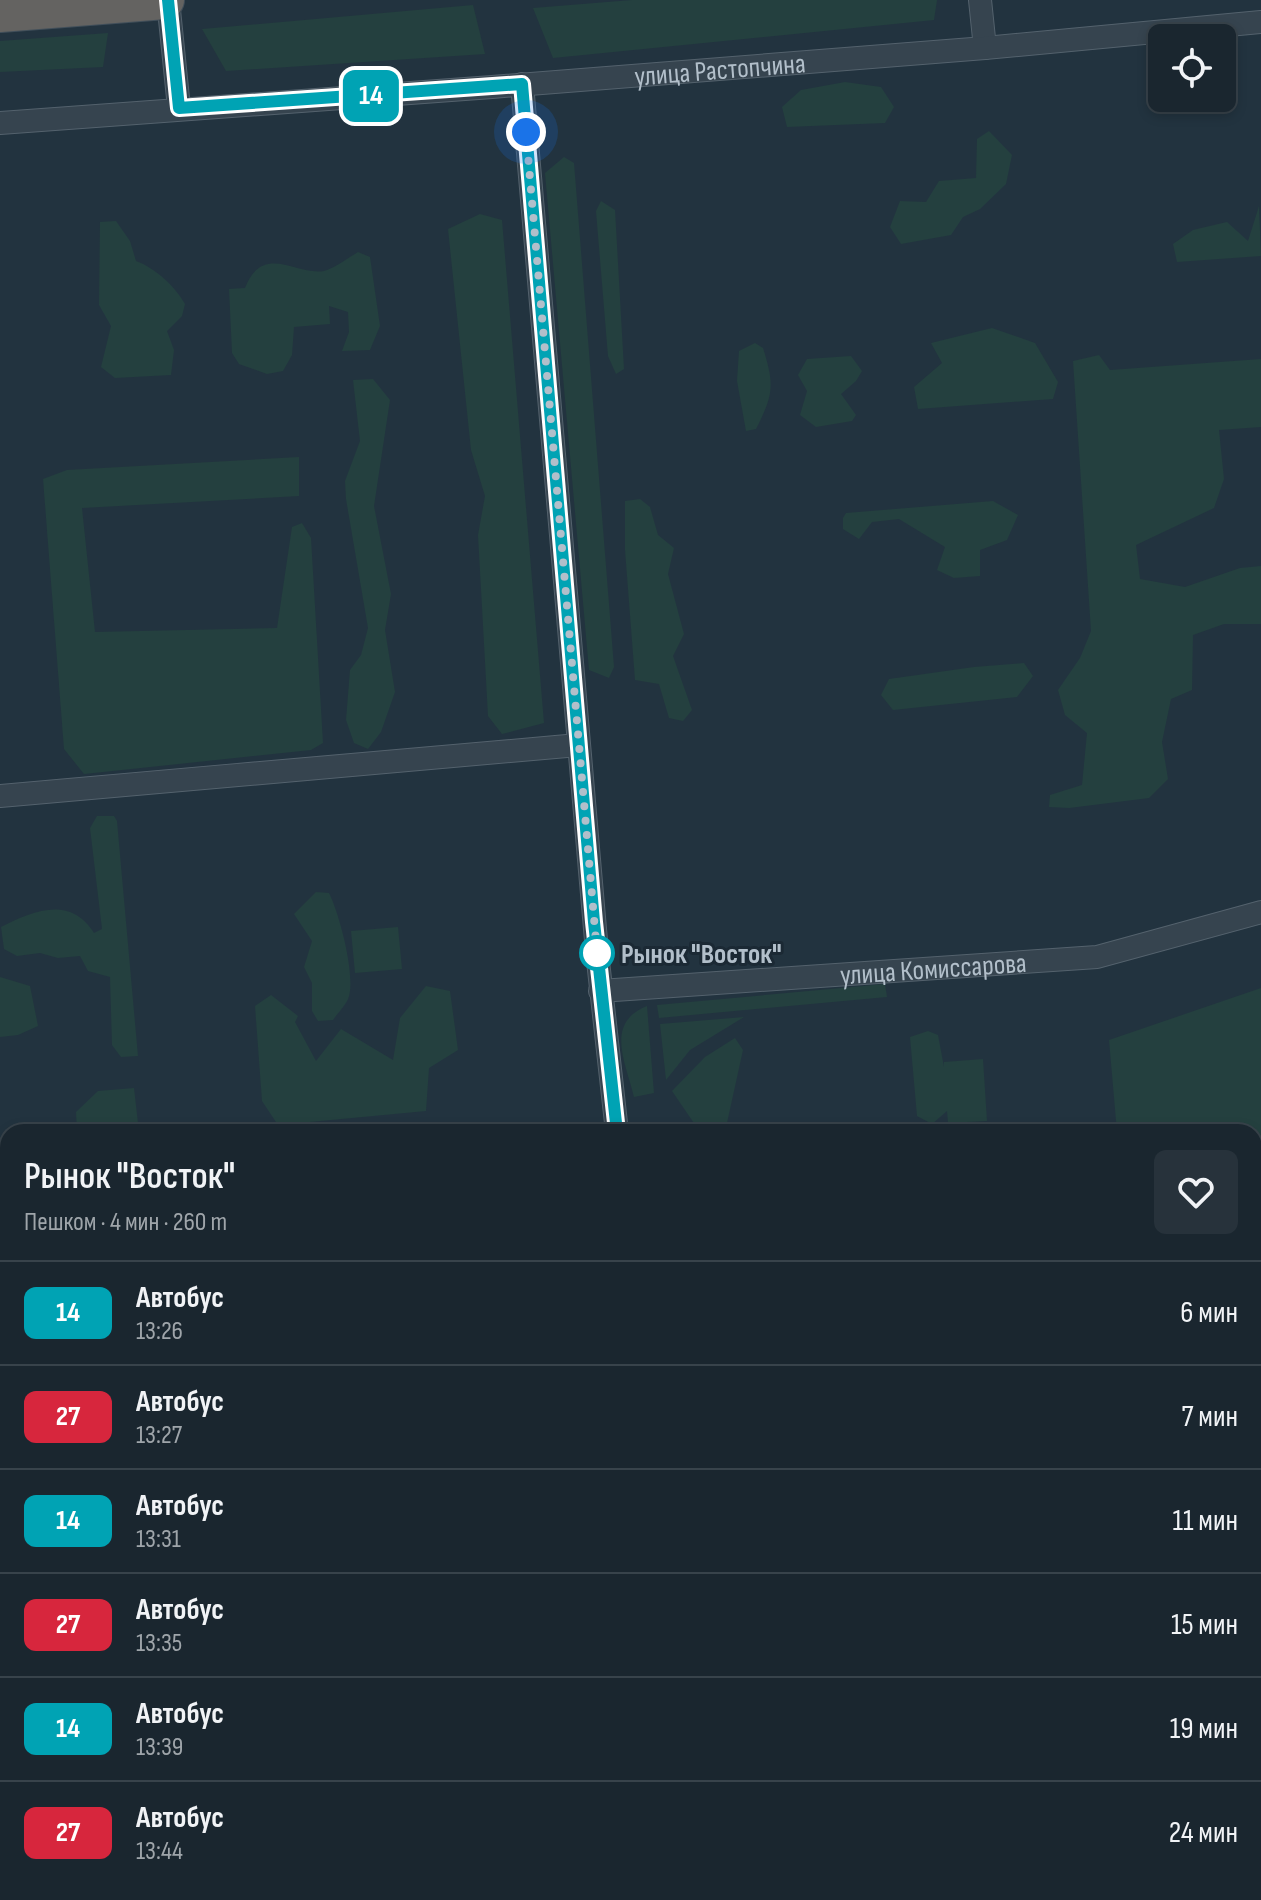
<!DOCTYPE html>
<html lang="ru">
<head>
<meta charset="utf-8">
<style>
  :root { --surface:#1a262f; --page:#27323b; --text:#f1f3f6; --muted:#9fa5aa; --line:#38434b }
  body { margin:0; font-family:"Sofia Sans Condensed",sans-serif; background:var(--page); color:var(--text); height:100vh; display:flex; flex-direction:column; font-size:30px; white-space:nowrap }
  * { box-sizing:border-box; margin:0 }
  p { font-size:26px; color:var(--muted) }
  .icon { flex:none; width:44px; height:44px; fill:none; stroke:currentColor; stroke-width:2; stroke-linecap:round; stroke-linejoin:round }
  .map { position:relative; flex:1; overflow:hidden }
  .details { position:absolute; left:0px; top:1124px; width:1262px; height:776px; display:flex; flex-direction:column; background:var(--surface); border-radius:24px 24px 0 0; box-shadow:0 4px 12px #0003,0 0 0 2px var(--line) }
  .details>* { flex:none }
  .badge { padding:0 16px; border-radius:12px; font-size:28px; line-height:52px }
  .tools { position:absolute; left:1148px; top:24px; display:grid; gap:16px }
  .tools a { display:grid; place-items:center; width:88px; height:88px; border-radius:12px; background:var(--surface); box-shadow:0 4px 12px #0003,0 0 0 2px var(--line); font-size:40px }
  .you { position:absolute; width:40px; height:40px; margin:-20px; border:6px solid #fff; border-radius:50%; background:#1a73e8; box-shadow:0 0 0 12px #1a73e833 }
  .map>.badge { position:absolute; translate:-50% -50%; box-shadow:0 0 0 4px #fff }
  .round { display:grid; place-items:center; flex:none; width:84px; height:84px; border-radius:12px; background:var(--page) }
  .headline { display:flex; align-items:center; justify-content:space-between; height:136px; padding:0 24px }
  h1 { font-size:38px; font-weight:600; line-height:60px }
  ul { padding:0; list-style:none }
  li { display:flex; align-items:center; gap:24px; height:104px; padding:0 24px; border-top:2px solid var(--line) }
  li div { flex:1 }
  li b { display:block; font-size:30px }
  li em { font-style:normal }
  li .badge { min-width:88px; font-weight:700; text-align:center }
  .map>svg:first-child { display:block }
  .green { fill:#24403f }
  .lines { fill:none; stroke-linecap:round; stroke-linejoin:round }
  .minor-casing { stroke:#54626d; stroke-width:24 }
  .tertiary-casing { stroke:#54626d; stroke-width:30 }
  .secondary-casing { stroke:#54626d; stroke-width:34 }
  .trunk-casing { stroke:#414f5a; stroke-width:40 }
  .minor { stroke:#36444f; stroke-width:22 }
  .tertiary { stroke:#36444f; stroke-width:28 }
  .secondary { stroke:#445462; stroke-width:32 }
  .trunk { stroke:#646361; stroke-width:38 }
  .line-casing { stroke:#fff; stroke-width:18 }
  .line { stroke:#00a3b4; stroke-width:12 }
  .walk { stroke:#b2bfca; stroke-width:8; stroke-dasharray:0 14.4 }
  .stop-dot { fill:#fff; stroke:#00a3b4; stroke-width:4 }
  .labels { text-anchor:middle; stroke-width:6; stroke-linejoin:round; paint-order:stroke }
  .street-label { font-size:28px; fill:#b2bfca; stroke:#1b2934 }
  .stop-label { font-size:28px; font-weight:bold; fill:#b2bfca; stroke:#1b2934; text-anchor:start }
</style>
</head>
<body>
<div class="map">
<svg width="1261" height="1900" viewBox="0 0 1261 1900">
  <rect width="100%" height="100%" fill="#22333f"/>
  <g class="green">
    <path d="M 632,0 L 937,0 L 934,20 L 553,58 L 533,8 Z"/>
    <path d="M 473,5 L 485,54 L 226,71 L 202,29 Z"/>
    <path d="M 108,33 L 103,67 L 0,72 L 0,41 Z"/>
    <path d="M 845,82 L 881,87 L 894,107 L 885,123 L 787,127 L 782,107 L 801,90 Z"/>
    <path d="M 989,131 L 1012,155 L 1006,184 L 980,209 L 963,217 L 951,235 L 901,244 L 890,227 L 900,201 L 926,202 L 939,181 L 976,178 L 977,139 Z"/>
    <path d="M 564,157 L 574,163 L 614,667 L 609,678 L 589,670 L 545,173 Z"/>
    <path d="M 601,201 L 615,210 L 624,369 L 616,374 L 608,356 L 596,211 Z"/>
    <path d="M 1259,206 L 1261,256 L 1177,262 L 1173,244 L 1193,230 L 1227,222 L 1248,241 Z"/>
    <path d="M 480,214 L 502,220 L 544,723 L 502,734 L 488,716 L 478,535 L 485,496 L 471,450 L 448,229 Z"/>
    <path d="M 116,221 L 130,241 L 136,261 C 155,268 175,286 185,304 L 182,316 L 167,331 L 174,350 L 171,375 L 115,378 L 101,367 L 111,326 L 99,305 L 100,222 Z"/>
    <path d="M 358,252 L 370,257 L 380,326 L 370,350 L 342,351 L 349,332 L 348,312 L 329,306 L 330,324 L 294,327 L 292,355 L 283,371 L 267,374 L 239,364 L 232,353 L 229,289 L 245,288 C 263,242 296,276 324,271 C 335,268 348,258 358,252 Z"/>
    <path d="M 992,328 L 1035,343 L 1058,382 L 1053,399 L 918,409 L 914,387 L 942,363 L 931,343 Z"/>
    <path d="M 755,343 L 763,348 C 775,386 773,395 756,429 L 746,431 L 737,381 L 739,351 Z"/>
    <path d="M 1099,355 L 1110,370 L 1261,359 L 1261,427 L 1219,430 L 1224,479 L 1214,508 L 1136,545 L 1140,579 L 1185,587 L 1240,568 L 1261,566 L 1261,624 L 1224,624 L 1193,635 L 1192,690 L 1171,699 L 1162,742 L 1168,779 L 1149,798 L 1069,808 L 1049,807 L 1050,795 L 1082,785 L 1087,733 L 1065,715 L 1058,690 L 1080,658 L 1091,631 L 1073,361 Z"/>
    <path d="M 851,356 L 862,371 L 856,381 L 841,394 L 856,415 L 852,421 L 816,427 L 800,415 L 807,391 L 798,375 L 807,359 Z"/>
    <path d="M 373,379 L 390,400 L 374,506 L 391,594 L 385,630 L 395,692 L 381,732 L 368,749 L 354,743 L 346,720 L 350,670 L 361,655 L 368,628 L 346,499 L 345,481 L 360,441 L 353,380 Z"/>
    <path d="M 299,457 L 299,496 L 82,508 L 95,632 L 277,628 L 292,527 L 302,523 L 311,538 L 323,743 L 311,750 L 84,774 L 64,749 L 43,479 L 67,470 Z"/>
    <path d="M 640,499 L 650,507 L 658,535 L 674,548 L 668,574 L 684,634 L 673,656 L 692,710 L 683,721 L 669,718 L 659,684 L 635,680 L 625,550 L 625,501 Z"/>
    <path d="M 993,501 L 1018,515 L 1007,540 L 980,550 L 980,576 L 954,578 L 937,570 L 945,547 L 899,519 L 872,522 L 859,539 L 843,529 L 843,518 L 846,513 Z"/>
    <path d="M 1024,663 L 1033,676 L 1017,697 L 893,710 L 881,695 L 889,679 L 974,667 Z"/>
    <path d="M 97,816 L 114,816 L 117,821 L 138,1056 L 121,1057 L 112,1045 L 110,977 L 88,971 L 80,956 L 58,958 L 40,953 L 17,956 L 4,949 L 1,927 C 33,911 70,895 94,933 L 102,929 L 90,828 Z"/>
    <path d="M 316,892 L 329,893 C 339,912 357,979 348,999 C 345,1006 337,1014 333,1020 L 318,1021 L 312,1011 L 312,983 L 304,967 L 312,941 L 294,914 Z"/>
    <path d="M 398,927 L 402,969 L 355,973 L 351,931 Z"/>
    <path d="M 0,977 L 30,986 L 38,1026 L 18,1035 L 0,1037 Z"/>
    <path d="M 885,984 L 887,997 L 659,1018 L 657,1005 Z"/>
    <path d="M 426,986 L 450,991 L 458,1050 L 429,1068 L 426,1111 L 278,1125 L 262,1101 L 255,1006 L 271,995 L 298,1016 L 295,1022 L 316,1061 L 341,1029 L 393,1060 L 400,1018 Z"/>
    <path d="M 1261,988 L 1261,1246 L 1254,1234 L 1254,1132 L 1117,1132 L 1109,1040 Z"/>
    <path d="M 647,1006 L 654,1093 L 634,1097 C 626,1063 604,1023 647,1006 Z"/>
    <path d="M 744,1017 L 690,1050 L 666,1080 L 660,1024 Z"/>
    <path d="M 928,1031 L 938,1035 L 944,1067 L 944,1062 L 983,1059 L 987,1121 L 948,1123 L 947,1111 L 932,1124 L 917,1116 L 910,1037 Z"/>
    <path d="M 735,1038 L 743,1050 L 725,1132 L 700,1132 L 672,1091 L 705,1057 Z"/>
    <path d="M 134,1088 L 139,1132 L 77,1132 L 76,1112 L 98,1091 Z"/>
    <path d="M 0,1282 L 4,1283 L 8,1309 L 8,1416 L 0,1419 Z"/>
    <path d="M 8,1561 L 8,1892 L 1014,1892 L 1013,1896 L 1016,1900 L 0,1900 L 0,1565 Z"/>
  </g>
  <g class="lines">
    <g class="minor-casing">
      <g id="minor">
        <path d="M 168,0 L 179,108"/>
        <path d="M 980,0 L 985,48"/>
        <path d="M 522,84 L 597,952 L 617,1132"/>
        <path id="s1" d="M 0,123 L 492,87 L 985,48 L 1261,22"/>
        <path d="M 0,796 L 578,745"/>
        <path id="s2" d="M 600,991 L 1097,957 L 1261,912"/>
      </g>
    </g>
    <g class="tertiary-casing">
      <path id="tertiary" d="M 1070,1900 L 1078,1892"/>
    </g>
    <g class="secondary-casing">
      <g id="secondary">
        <path d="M 0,1494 L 8,1491"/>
        <path d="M 1213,1892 L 1221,1900"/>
      </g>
    </g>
    <g class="trunk-casing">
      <path id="trunk" d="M 0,13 L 165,0"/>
    </g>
    <use href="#minor" class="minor"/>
    <use href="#tertiary" class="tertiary"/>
    <use href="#secondary" class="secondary"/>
    <use href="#trunk" class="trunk"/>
  </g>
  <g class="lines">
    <g class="line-casing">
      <path id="line" d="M 168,0 L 179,108 L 522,84 L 594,922 L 617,1132"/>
    </g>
    <use href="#line" class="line"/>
    <path class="walk" d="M 526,132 L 597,953"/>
  </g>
  <circle class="stop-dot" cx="597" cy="953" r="16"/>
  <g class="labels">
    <g class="street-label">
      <text dy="10" stroke="none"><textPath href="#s1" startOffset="722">улица Растопчина</textPath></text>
      <text dy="10" stroke="none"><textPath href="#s2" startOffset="334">улица Комиссарова</textPath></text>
    </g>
    <g class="stop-label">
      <text x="621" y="963">Рынок "Восток"</text>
    </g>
  </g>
</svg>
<div class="tools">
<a><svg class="icon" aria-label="locate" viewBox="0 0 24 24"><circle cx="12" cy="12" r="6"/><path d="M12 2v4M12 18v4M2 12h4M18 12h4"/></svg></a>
</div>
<div class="you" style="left:526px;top:132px"></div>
<b class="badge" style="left:371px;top:96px;background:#00a3b4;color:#fff">14</b>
<section class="details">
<div class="headline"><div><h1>Рынок &quot;Восток&quot;</h1><p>Пешком · 4 мин · 260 m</p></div><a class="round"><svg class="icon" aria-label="heart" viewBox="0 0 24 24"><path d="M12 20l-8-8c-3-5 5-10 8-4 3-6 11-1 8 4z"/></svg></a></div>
<ul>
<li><span class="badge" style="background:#00a3b4;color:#fff">14</span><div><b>Автобус</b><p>13:26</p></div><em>6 мин</em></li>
<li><span class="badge" style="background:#d7263d;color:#fff">27</span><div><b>Автобус</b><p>13:27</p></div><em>7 мин</em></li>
<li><span class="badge" style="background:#00a3b4;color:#fff">14</span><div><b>Автобус</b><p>13:31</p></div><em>11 мин</em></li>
<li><span class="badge" style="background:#d7263d;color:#fff">27</span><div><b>Автобус</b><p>13:35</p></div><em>15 мин</em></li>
<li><span class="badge" style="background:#00a3b4;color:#fff">14</span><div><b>Автобус</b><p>13:39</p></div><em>19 мин</em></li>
<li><span class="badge" style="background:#d7263d;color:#fff">27</span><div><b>Автобус</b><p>13:44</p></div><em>24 мин</em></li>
</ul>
</section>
</div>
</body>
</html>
